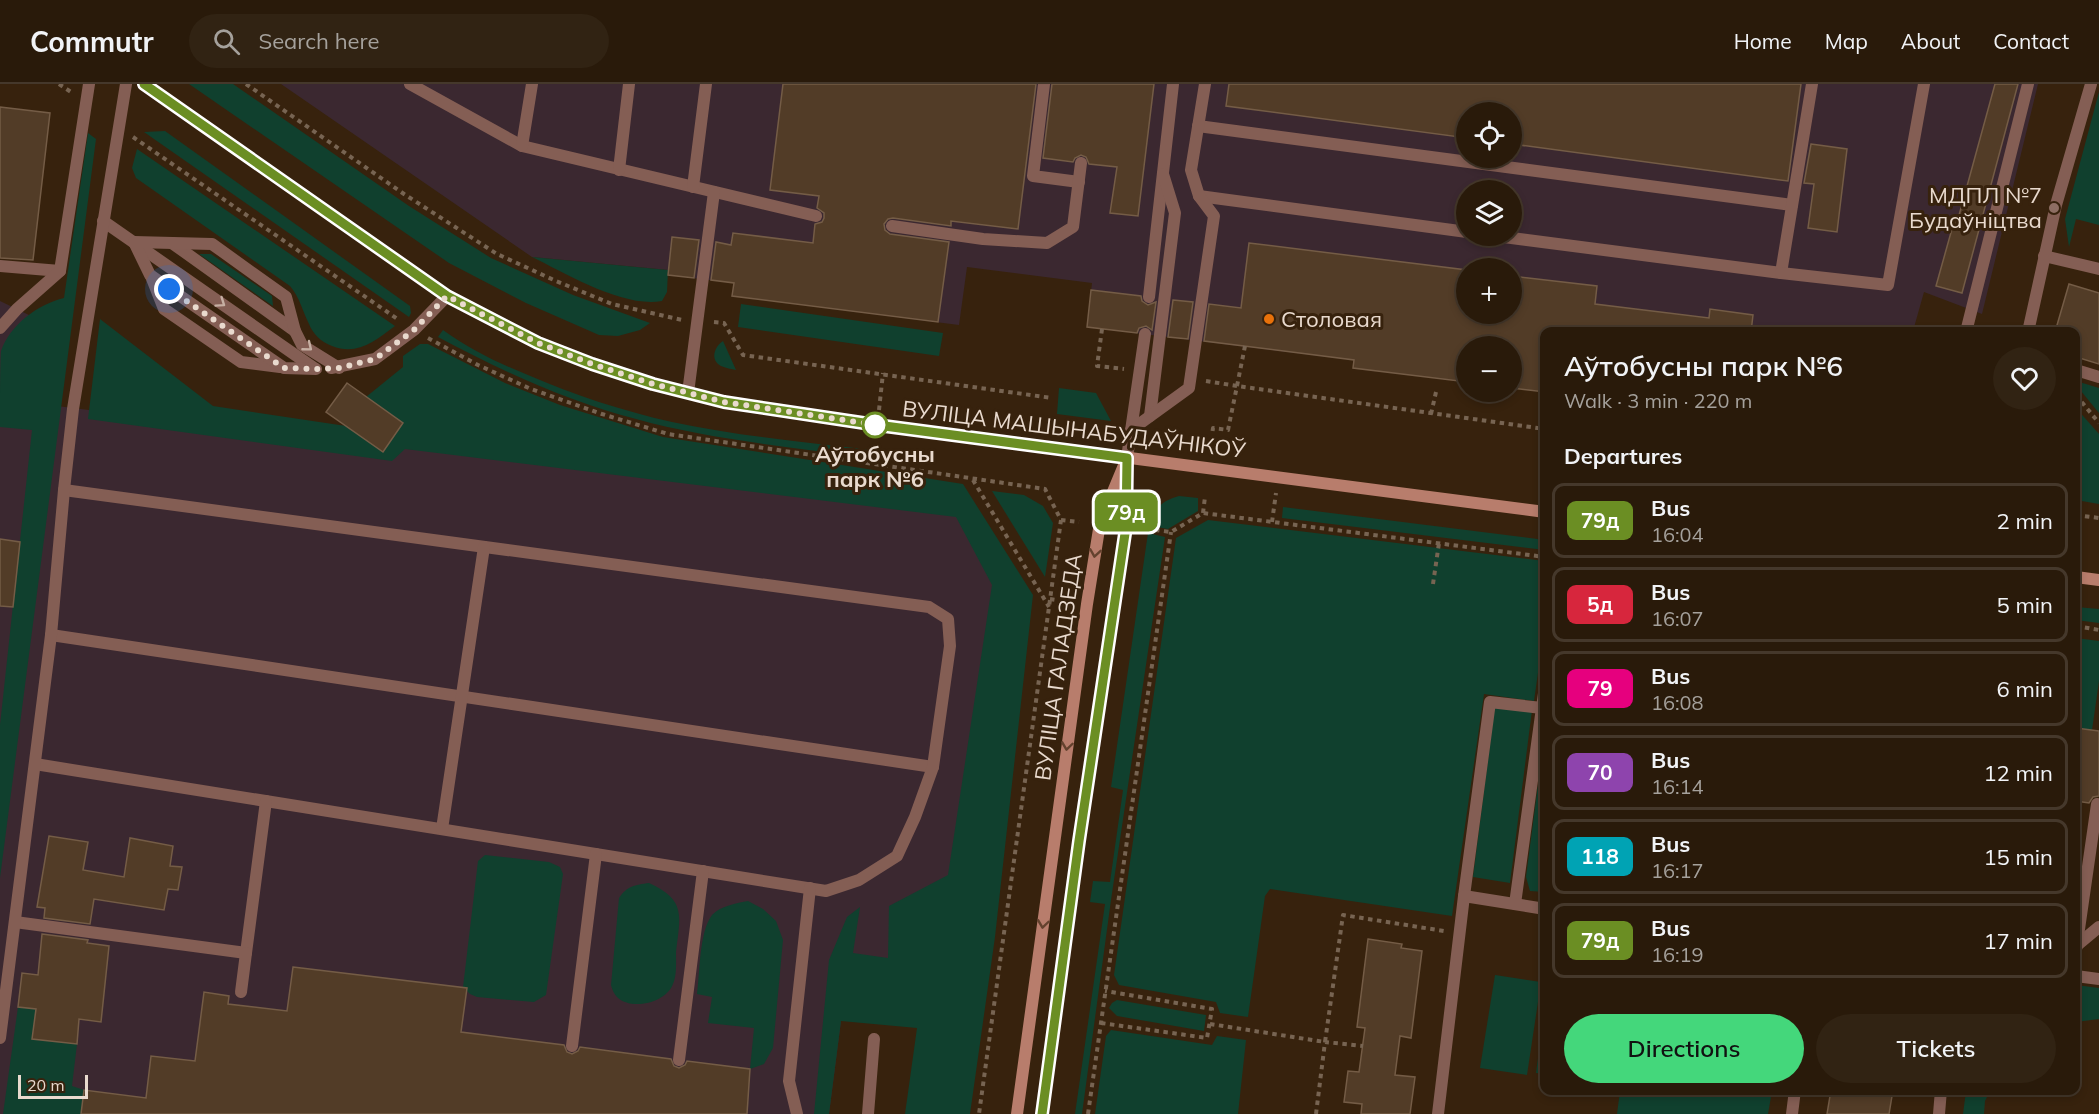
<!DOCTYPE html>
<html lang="en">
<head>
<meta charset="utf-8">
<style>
  :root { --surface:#291a0a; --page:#312313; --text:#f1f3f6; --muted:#a5a19c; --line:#45382b; --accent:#44d77b }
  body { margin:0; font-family:Mulish,sans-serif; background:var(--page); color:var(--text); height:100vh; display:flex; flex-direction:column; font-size:22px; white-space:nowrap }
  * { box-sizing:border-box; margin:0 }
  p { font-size:20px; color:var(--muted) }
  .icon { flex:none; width:33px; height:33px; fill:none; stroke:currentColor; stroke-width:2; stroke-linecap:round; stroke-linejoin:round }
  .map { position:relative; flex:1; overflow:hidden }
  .drawer { position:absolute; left:1540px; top:243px; width:540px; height:768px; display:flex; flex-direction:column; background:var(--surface); border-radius:12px; box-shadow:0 3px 9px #0003,0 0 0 2px var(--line) }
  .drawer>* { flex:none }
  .badge { padding:0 12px; border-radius:9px; font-size:21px; line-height:39px }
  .tools { position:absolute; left:1456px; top:18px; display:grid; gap:12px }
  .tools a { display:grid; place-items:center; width:66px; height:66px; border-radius:50%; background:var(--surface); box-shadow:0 3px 9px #0003,0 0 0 2px var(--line); font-size:30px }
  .scale { position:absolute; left:18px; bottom:15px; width:70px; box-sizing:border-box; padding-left:6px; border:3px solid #e9dace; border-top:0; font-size:16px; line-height:21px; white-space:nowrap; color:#e9dace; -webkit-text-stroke:4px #37220d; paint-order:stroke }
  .you { position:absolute; width:30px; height:30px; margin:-15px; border:4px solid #fff; border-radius:50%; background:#1a73e8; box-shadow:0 0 0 9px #1a73e833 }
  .map>.badge { position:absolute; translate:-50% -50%; box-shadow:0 0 0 3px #fff }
  h2 { padding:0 24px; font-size:22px; line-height:54px }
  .round { display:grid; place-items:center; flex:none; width:63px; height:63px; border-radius:32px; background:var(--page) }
  .head { display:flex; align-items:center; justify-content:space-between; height:102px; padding:0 24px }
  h1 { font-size:28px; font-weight:600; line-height:45px }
  .action { display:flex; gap:12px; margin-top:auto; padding:12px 24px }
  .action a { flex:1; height:69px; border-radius:36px; background:var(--accent); color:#111; font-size:24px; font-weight:600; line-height:69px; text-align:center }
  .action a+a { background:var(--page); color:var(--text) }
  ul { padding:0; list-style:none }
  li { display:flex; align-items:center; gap:18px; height:75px; margin:0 12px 9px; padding:0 12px; border:3px solid var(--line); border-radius:12px }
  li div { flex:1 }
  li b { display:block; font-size:22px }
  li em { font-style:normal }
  li .badge { min-width:66px; font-weight:700; text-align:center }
  header { display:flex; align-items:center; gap:36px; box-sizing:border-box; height:84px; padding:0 30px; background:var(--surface); border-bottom:2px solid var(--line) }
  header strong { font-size:28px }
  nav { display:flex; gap:33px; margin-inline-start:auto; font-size:21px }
  .search { width:420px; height:54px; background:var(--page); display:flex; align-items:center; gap:15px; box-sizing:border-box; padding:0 21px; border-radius:33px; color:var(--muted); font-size:22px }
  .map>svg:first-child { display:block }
  .industrial { fill:#3b2830; fill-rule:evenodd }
  .green { fill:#10402e }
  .building { fill:#523c27; stroke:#745c46; stroke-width:1.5 }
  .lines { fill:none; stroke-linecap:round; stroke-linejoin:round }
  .path { stroke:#776452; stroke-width:4; stroke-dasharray:4.5 4.5; stroke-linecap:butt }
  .lane { stroke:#845e54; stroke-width:12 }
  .secondary { stroke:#b87d6c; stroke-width:12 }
  .oneway { stroke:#c6afa3 }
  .oneway2 { stroke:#64422e }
  .line-casing { stroke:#fff; stroke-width:14 }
  .line { stroke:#6b8e23; stroke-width:9 }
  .walk { stroke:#e9dace; stroke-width:6; stroke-dasharray:0 10.8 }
  .education-dot { fill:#8d6e63; stroke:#37220d; stroke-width:2 }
  .food-dot { fill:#e8710a; stroke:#37220d; stroke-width:2 }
  .stop-dot { fill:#fff; stroke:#6b8e23; stroke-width:3 }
  .labels { text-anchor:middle; stroke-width:6; stroke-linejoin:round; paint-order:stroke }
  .poi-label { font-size:22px; fill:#e9dace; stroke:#37220d; text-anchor:end }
  .street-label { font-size:22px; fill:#e9dace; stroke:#37220d }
  .stop-label { font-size:22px; font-weight:bold; fill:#e9dace; stroke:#37220d }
</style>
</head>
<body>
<header>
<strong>Commutr</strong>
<div class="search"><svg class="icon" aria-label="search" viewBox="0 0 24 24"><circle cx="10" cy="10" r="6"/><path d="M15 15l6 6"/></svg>Search here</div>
<nav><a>Home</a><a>Map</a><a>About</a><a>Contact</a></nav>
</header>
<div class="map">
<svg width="2099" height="1030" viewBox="0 0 2099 1030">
  <rect width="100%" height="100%" fill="#37220d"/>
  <g class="industrial">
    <path d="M 281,0 L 2038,0 L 1982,230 L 1924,208 L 1913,247 L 1545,248 L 1512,262 L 1467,262 L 1467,298 L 1353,284 L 1353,276 L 1087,243 L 1092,199 L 967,183 L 959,241 L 732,212 L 734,199 L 668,191 L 668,186 L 532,173 ZM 1467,28 L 1512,28 L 1512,74 L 1467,74 ZM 1467,106 L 1512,106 L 1512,152 L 1467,152 ZM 1467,184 L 1512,184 L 1512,230 L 1467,230 Z"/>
    <path d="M 0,217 L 29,231 L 57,322 L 89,326 L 346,342 L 326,328 L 347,299 L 404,339 L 963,417 L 1016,500 L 961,847 L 841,937 L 829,1030 L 0,1030 Z"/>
  </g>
  <g class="green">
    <path d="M 189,0 L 233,0 L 409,122 L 491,174 L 573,211 L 650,239 L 640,246 L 618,252 L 599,251 L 526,219 L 449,179 Z"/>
    <path d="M 2099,8 L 2099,141 L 2076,135 L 2069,163 L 2065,135 Z"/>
    <path d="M 165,47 L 410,222 L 411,229 L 409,233 L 144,48 Z"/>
    <path d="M 88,49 L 96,55 L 0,794 L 0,641 L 32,346 L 0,343 C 0,327 0,279 1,267 C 10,241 38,220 64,214 Z"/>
    <path d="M 137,65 L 395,242 C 375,257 357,272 332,262 C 321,258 313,250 309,240 C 302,226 300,214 290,202 L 136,94 L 132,84 Z"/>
    <path d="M 199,170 L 211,170 L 272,212 L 273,222 Z"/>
    <path d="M 532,173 L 668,186 L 667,208 L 662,217 C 623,224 567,190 532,173 Z"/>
    <path d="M 741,220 L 943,249 L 939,272 L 738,243 Z"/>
    <path d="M 100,235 L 213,322 L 346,342 L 383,368 L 403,339 L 366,313 L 403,283 L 403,272 L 420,260 L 428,260 L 505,299 L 560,321 L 663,353 L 963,400 L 1033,511 L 995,853 L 970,1030 L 905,1030 L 917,944 L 841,937 L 829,1030 L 814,1030 L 829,876 L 847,833 L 860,823 L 853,869 L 888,874 L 889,822 L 948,791 L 992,501 L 956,433 L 405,365 L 392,377 L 88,335 Z"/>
    <path d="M 443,246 C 469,265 498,279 528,291 C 574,311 623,327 672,338 C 737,352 805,358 871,366 L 870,374 C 792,363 712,356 636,335 C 566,317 502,287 438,253 Z"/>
    <path d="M 723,257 L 736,286 C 732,285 725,284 721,282 C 710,276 714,263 723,257 Z"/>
    <path d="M 2076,297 L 2099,304 L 2099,329 L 2076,301 Z"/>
    <path d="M 1059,304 L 1096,309 L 1111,337 L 1057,330 Z"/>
    <path d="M 2076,324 L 2099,350 L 2099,420 L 2076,416 Z"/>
    <path d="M 992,407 L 1024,411 L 1043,422 L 1053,439 L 1045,493 Z"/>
    <path d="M 1179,412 L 1198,414 L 1198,427 L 1168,445 L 1151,442 C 1155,424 1161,417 1179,412 Z"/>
    <path d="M 1283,423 L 1545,456 L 1545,466 L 1282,434 Z"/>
    <path d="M 1208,436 L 1545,477 L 1545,539 L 1534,617 L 1484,610 L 1452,832 L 1270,805 L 1265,812 L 1248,933 L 1220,929 L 1216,918 L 1119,901 L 1114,891 L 1176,454 Z"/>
    <path d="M 1148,449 L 1165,453 L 1111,816 L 1082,1030 L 1075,1030 L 1105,820 L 1090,818 L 1093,797 L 1110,798 L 1123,706 L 1111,703 Z"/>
    <path d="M 2076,523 L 2099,525 L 2099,539 L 2076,536 Z"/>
    <path d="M 2076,554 L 2099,557 L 2099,597 L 2092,646 L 2076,644 Z"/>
    <path d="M 1495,621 L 1532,626 L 1510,799 L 1473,793 Z"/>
    <path d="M 1540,685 L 1545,686 L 1545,808 L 1530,807 L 1526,793 Z"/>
    <path d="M 485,771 L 549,778 L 560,783 L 563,790 L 546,911 L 534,918 L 477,913 L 470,910 L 463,903 L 478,777 Z"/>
    <path d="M 649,799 C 687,816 680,833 676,868 C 676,878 677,891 673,900 C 666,919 631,927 617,913 C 614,910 612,905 611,901 L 619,814 C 627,802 635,801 649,799 Z"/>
    <path d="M 748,817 L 763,825 L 776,837 L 783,856 L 773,964 L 764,980 L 750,985 L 754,944 L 708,939 L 712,913 L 697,910 C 700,889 699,848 712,831 C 720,822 737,819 748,817 Z"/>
    <path d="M 1495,891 L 1541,898 L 1527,991 L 1480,984 Z"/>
    <path d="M 2076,901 L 2099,904 L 2099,935 L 2076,938 Z"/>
    <path d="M 1117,916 L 1206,931 L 1204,947 L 1117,932 L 1109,924 L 1112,919 Z"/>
    <path d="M 18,923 L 36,925 L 33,955 L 77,960 L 72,1002 L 84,1006 L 81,1030 L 3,1030 Z"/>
    <path d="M 1545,923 L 1545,990 L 1536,989 Z"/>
    <path d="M 1111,946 L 1212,961 L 1217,952 L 1246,956 L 1238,1030 L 1095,1030 L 1106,952 Z"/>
    <path d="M 1620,1007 L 1620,1006 L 1772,1007 L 1768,1030 L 1617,1030 Z"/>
    <path d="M 1966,1007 L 1990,1007 L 1985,1017 L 1984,1030 L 1963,1030 Z"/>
  </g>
  <g class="building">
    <path d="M 783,0 L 1036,0 L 1018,145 L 951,137 L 951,142 L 893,134 L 888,135 L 884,140 L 885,146 L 890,150 L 949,158 L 938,238 L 732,212 L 734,199 L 711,196 L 716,158 L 731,161 L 733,149 L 813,159 L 815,140 L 822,138 L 824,134 L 824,129 L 817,124 L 819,112 L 770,106 Z"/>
    <path d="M 1052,0 L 1154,0 L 1138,132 L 1110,129 L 1117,83 L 1089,80 L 1086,73 L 1081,71 L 1075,74 L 1073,78 L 1043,74 Z"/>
    <path d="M 1229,0 L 1801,0 L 1788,97 L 1512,60 L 1512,28 L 1467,28 L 1467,54 L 1226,22 Z"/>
    <path d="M 1995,0 L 2018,0 L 1962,209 L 1936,202 L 1955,134 L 1958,135 Z"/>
    <path d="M 0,23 L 50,29 L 33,176 L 0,174 Z"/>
    <path d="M 1811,60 L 1847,65 L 1837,148 L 1808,144 L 1814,100 L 1804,99 Z"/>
    <path d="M 672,153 L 699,156 L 694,194 L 668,191 Z"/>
    <path d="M 1249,159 L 1467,186 L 1467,230 L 1512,230 L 1512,192 L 1597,202 L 1595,220 L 1709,234 L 1710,225 L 1753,231 L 1751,248 L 1545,248 L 1545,308 L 1512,304 L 1512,262 L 1467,262 L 1467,298 L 1353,284 L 1354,276 L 1204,257 L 1209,220 L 1241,224 Z"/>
    <path d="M 2069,200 L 2099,209 L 2099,280 L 2076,273 L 2076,248 L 2055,248 Z"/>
    <path d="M 1091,206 L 1141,212 L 1142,217 L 1148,221 L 1156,218 L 1152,246 L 1146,242 L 1139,244 L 1137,249 L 1087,243 Z"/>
    <path d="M 1173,216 L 1193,218 L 1188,255 L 1168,253 Z"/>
    <path d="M 347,299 L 403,339 L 383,368 L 326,328 Z"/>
    <path d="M 0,455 L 20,458 L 13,523 L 0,522 Z"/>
    <path d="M 2076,644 L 2099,647 L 2099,712 L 2093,713 L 2089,719 L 2076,717 Z"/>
    <path d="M 49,752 L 88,758 L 83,786 L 124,793 L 130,754 L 173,762 L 170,782 L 182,783 L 178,806 L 168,805 L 164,826 L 94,815 L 90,840 L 44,834 L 45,824 L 37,823 Z"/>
    <path d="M 42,850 L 88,856 L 87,859 L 109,862 L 101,938 L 79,935 L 77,960 L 32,955 L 36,925 L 18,923 L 22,889 L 38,891 Z"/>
    <path d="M 1368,855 L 1402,860 L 1401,864 L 1422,867 L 1411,954 L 1400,952 L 1395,991 L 1415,993 L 1410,1030 L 1361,1030 L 1362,1020 L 1344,1018 L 1348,987 L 1359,988 L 1365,944 L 1357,943 Z"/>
    <path d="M 293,883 L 467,904 L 461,948 L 564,961 L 567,968 L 572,970 L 578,967 L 580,963 L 671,975 L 674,982 L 679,984 L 685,981 L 687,977 L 750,985 L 747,1030 L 81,1030 L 84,1006 L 146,1014 L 151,972 L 195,977 L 204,908 L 229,912 L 228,920 L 287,927 Z"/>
    <path d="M 1831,1006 L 1893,1006 L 1889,1030 L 1827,1030 Z"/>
  </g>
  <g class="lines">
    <g class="path">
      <path d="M 59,0 L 71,8"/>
      <path d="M 246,0 L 404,110 L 497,170 L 556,197 L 612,220 L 682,236"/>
      <path d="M 133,53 L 399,236"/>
      <path d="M 714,238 L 724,239 L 743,271 L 1052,314"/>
      <path d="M 1102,245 L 1097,282 L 1124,285"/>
      <path d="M 428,254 L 478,281 L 531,305 L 602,330 L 668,350 L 1045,405 L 1061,436 L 979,1030"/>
      <path d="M 1245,262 L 1237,302 L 1545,345"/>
      <path d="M 1206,297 L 1237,302 L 1228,346 L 1213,344 L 1212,351"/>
      <path d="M 2076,311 L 2099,339"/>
      <path d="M 879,326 L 883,289"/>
      <path d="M 1431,330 L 1436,308"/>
      <path d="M 973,396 L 1049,523"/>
      <path d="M 1203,429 L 1205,413"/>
      <path d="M 2076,431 L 2099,434"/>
      <path d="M 1061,436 L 1079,438"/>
      <path d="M 1272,438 L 1276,409"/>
      <path d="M 1155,446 L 1171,448 L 1203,429 L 1545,473"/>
      <path d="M 1433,500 L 1439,459"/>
      <path d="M 1050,515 L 1070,518"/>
      <path d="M 2076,542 L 2099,546"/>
      <path d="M 1101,939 L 1207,954 L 1212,925 L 1105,907"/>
      <path d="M 1210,940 L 1325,958 L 1343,831 L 1444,847"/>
      <path d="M 1088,1030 L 1171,448"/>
      <path d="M 1316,1030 L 1325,958 L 1363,962"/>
    </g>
    <g class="lane">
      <path d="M 410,0 L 522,62 L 816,132"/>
      <path d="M 1044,0 L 1033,92 L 1079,98"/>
      <path d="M 1198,42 L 1792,121"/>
      <path d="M 522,62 L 532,0"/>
      <path d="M 619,86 L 629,0"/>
      <path d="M 693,103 L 706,0"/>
      <path d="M 1199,112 L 1467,148"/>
      <path d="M 103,137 L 314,284"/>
      <path d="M 892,142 L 983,155 L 1047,159 L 1073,143 L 1081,79"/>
      <path d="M 1496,152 L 1781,189 L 1812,0"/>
      <path d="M 172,159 L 295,247"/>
      <path d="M 2044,172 L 2099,185"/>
      <path d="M 0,182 L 60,187"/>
      <path d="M 1781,189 L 1888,201 L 1924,0"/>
      <path d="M 151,192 L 164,225 L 241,278 L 280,283"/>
      <path d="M 1149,213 L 1173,0"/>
      <path d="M 0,244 L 17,225 L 60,187 L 89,0"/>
      <path d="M 1966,248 L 2028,0"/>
      <path d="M 2028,248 L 2056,121 L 2091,0"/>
      <path d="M 331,284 L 375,275 L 414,246 L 447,212"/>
      <path d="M 316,285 L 284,284 L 150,191 L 134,158 L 212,160 L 286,213 L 295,247 L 302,261 L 339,284"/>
      <path d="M 2076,286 L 2099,293"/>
      <path d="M 688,309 L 714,108"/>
      <path d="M 1150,332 L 1175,129 L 1163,90"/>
      <path d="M 1131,346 L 1189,304 L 1214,132 L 1199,112 L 1191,86 L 1205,0"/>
      <path d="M 1127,374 L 1145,250"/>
      <path d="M 51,551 L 933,683"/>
      <path d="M 35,680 L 826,807 L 859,796 L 897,772 L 915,733 L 933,683 L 950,562 L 948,535 L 929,523 L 64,406"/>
      <path d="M 442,745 L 484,463"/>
      <path d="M 1464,812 L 1490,618 L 1542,624"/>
      <path d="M 1515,820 L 1545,602"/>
      <path d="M 15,838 L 246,869 L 266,717"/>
      <path d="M 2076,862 L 2099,843"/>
      <path d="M 2076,866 L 2097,720"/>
      <path d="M 2076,892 L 2099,895"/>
      <path d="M 241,908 L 246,869"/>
      <path d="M 0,954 L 51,551 L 64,406 L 73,325 L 126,0"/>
      <path d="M 572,962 L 596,770"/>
      <path d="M 679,976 L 703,787"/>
      <path d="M 797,1030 L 789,997 L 810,804"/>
      <path d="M 868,1030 L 874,955"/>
      <path d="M 1438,1030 L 1464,812 L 1545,825"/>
      <path d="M 1792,1030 L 1795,1006"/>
      <path d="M 1939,1030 L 1941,1006"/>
    </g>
    <g class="secondary">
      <path d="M 144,0 L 447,212 L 538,259 L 592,280 L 653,300 L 724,318 L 877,341 L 1545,428"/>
      <path d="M 2076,493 L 2099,496"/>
      <path d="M 1017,1030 L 1087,520 L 1100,439 L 1127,374"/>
      <path d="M 1042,1030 L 1079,757 L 1126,443 L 1127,382"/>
    </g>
  </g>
  <defs><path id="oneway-chevron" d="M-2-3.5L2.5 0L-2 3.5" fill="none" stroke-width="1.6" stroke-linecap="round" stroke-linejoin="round" transform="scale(1.5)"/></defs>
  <g class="oneway">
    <use href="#oneway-chevron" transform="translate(221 219) rotate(35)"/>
    <use href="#oneway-chevron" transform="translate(308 263) rotate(39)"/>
  </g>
  <g class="oneway2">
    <use href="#oneway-chevron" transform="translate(1095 469) rotate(99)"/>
    <use href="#oneway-chevron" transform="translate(1067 662) rotate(98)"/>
    <use href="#oneway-chevron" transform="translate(1043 840) rotate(98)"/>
  </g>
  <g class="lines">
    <g class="line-casing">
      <path id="line" d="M 144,0 L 447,212 L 538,259 L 592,280 L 653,300 L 724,318 L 877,341 L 1127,374 L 1126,443 L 1079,757 L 1042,1030"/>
    </g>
    <use href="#line" class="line"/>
    <path class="walk" d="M 169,205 L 284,284 L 316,285 L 339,284 L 375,275 L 414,246 L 447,212 L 538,259 L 592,280 L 653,300 L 724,318 L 877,341 L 875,341"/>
  </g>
  <circle class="education-dot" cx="2054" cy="124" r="6"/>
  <circle class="food-dot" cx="1269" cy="235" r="6"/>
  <circle class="stop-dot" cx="875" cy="341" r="12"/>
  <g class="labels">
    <g class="poi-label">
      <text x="2042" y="119">МДПЛ №7<tspan x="2042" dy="25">Будаўніцтва</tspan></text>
      <text x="1281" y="243" text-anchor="start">Столовая</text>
    </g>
    <g class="street-label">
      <text transform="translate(1074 345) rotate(7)" y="8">ВУЛІЦА МАШЫНАБУДАЎНІКОЎ</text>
      <text transform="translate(1058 583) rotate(-82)" y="8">ВУЛІЦА ГАЛАДЗЕДА</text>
    </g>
    <g class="stop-label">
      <text x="875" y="378">Аўтобусны<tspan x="875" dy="25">парк №6</tspan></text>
    </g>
  </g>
</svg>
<div class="tools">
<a><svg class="icon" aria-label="locate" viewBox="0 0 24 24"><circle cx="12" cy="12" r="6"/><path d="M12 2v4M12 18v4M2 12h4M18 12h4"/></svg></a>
<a><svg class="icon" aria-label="layers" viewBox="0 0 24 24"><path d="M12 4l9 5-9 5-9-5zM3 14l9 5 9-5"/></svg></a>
<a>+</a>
<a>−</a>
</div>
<div class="scale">20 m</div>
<div class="you" style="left:169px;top:205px"></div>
<b class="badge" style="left:1126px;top:428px;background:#6b8e23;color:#fff">79д</b>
<section class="drawer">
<div class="head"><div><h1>Аўтобусны парк №6</h1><p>Walk · 3 min · 220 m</p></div><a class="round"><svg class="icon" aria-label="heart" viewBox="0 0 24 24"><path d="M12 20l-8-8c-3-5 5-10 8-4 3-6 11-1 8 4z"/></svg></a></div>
<h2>Departures</h2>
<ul>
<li><span class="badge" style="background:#6b8e23;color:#fff">79д</span><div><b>Bus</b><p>16:04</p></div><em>2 min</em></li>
<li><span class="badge" style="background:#d7263d;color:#fff">5д</span><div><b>Bus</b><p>16:07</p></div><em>5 min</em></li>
<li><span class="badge" style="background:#e6007e;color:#fff">79</span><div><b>Bus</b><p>16:08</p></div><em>6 min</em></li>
<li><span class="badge" style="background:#8e44ad;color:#fff">70</span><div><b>Bus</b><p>16:14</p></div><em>12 min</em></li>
<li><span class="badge" style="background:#00a3b4;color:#fff">118</span><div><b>Bus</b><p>16:17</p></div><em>15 min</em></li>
<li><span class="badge" style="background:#6b8e23;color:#fff">79д</span><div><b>Bus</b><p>16:19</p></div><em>17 min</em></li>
</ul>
<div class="action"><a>Directions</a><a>Tickets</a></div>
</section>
</div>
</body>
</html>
